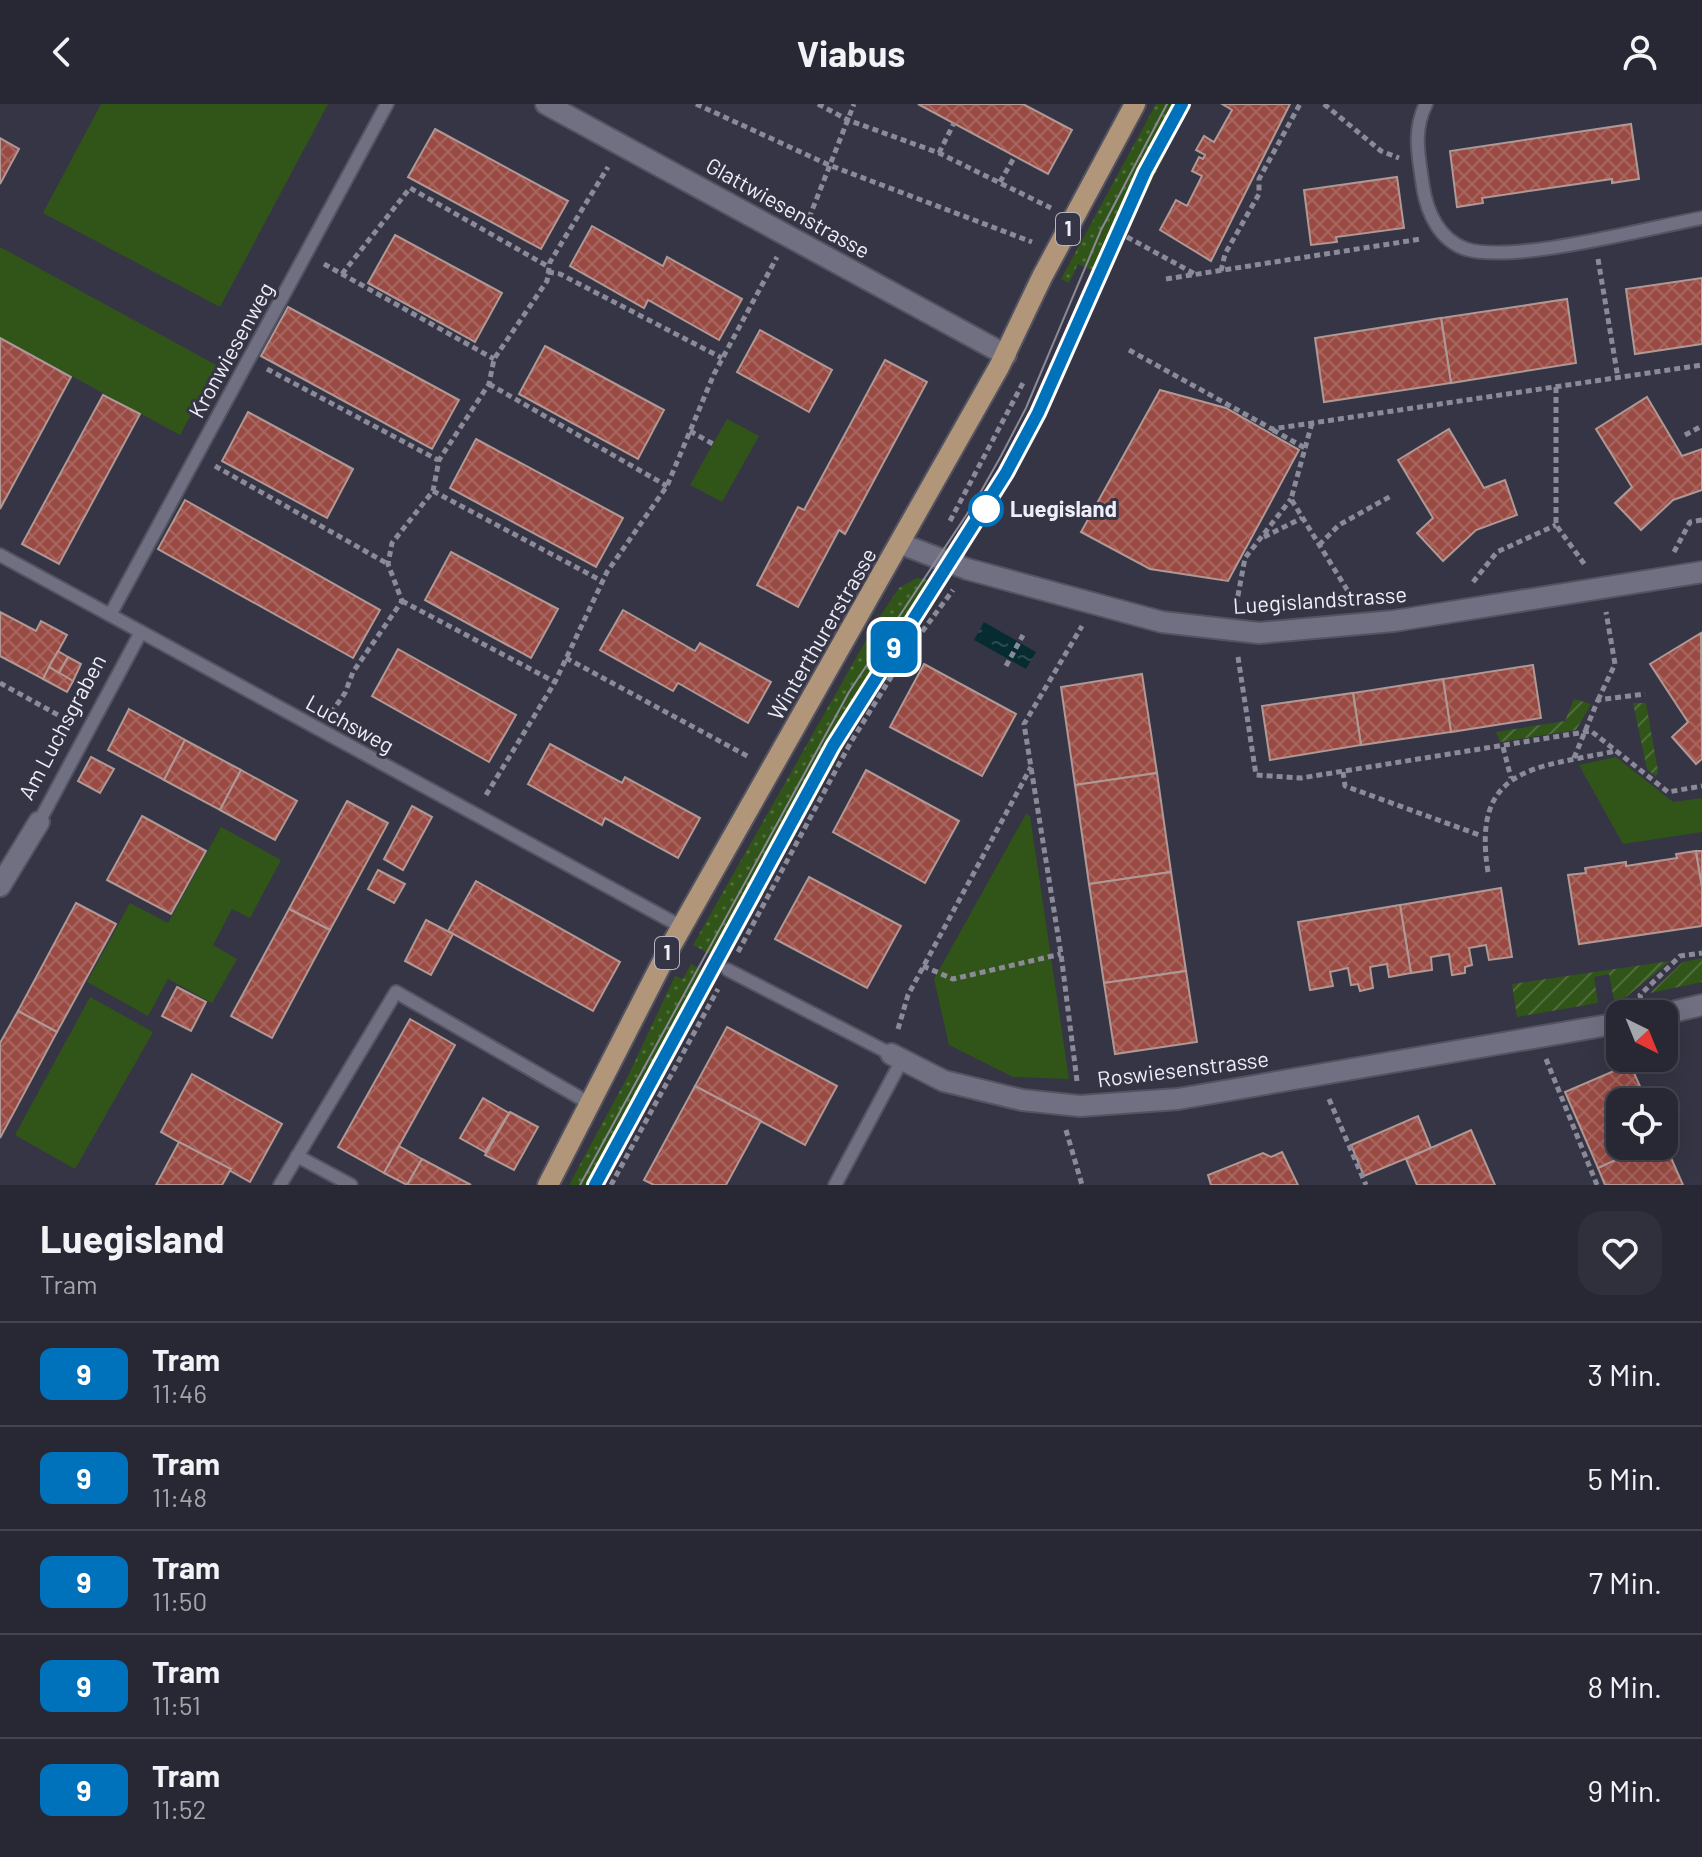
<!DOCTYPE html>
<html lang="de">
<head>
<meta charset="utf-8">
<style>
  :root { --surface:#282834; --page:#30303c; --text:#f1f3f6; --muted:#a5a6ac; --line:#44444f }
  body { margin:0; font-family:Barlow,sans-serif; background:var(--page); color:var(--text); height:100vh; display:flex; flex-direction:column; font-size:30px; white-space:nowrap }
  * { box-sizing:border-box; margin:0 }
  p { font-size:26px; color:var(--muted) }
  .icon { flex:none; width:44px; height:44px; fill:none; stroke:currentColor; stroke-width:2; stroke-linecap:round; stroke-linejoin:round }
  .map { position:relative; height:1081px; overflow:hidden }
  .side { display:flex; flex-direction:column; background:var(--surface); flex:1 }
  .side>* { flex:none }
  .badge { padding:0 16px; border-radius:12px; font-size:28px; line-height:52px }
  .needle { width:52px; rotate:137deg }
  .tools { position:absolute; left:1606px; top:896px; display:grid; gap:16px }
  .tools a { display:grid; place-items:center; width:72px; height:72px; border-radius:16px; background:var(--surface); box-shadow:0 8px 32px #0002,0 0 0 2px var(--line); font-size:40px }
  .map>.badge { position:absolute; translate:-50% -50%; box-shadow:0 0 0 4px #fff }
  .round { display:grid; place-items:center; flex:none; width:84px; height:84px; border-radius:24px; background:var(--page) }
  .head { display:flex; align-items:center; justify-content:space-between; height:136px; padding:0 40px }
  h1 { font-size:38px; font-weight:700; line-height:60px }
  ul { padding:0; list-style:none }
  li { display:flex; align-items:center; gap:24px; height:104px; padding:0 40px; border-top:2px solid var(--line) }
  li div { flex:1 }
  li b { display:block; font-size:30px }
  li em { font-style:normal }
  li .badge { min-width:88px; font-weight:700; text-align:center }
  header { display:flex; justify-content:space-between; align-items:center; height:104px; padding:0 40px; background:var(--surface); font-size:36px; font-weight:700 }
  .map>svg:first-child { display:block }
  .grass { fill:url(#grass-dots) }
  .park { fill:#315519 }
  .garden { fill:url(#garden-furrows) }
  .water { fill:url(#water-ripples) }
  .building { fill:url(#building-cross-hatch); stroke:#b09895; stroke-width:2 }
  .lines { fill:none; stroke-linecap:round; stroke-linejoin:round }
  .service-casing { stroke:#535361; stroke-width:16 }
  .minor-casing { stroke:#535361; stroke-width:24 }
  .primary-casing { stroke:#535361; stroke-width:24 }
  .path { stroke:#8b8a98; stroke-width:5; stroke-dasharray:6 4; stroke-linecap:butt }
  .service { stroke:#717083; stroke-width:12 }
  .minor { stroke:#717083; stroke-width:20 }
  .primary { stroke:#b1967a; stroke-width:20 }
  .tram { stroke:#8a8997; stroke-width:2 }
  .line-casing { stroke:#fff; stroke-width:18 }
  .line { stroke:#0072bc; stroke-width:12 }
  .stop-dot { fill:#fff; stroke:#0072bc; stroke-width:4 }
  .labels { text-anchor:middle; stroke-width:6; stroke-linejoin:round; paint-order:stroke }
  .shield { fill:#363545; stroke:#b7b6c3; stroke-width:2 }
  .shield-label { font-size:20px; font-weight:bold; fill:#eeeef9 }
  .street-label { font-size:22px; fill:#eeeef9; stroke:#363545 }
  .stop-label { font-size:22px; font-weight:bold; fill:#eeeef9; stroke:#363545; text-anchor:start }
</style>
</head>
<body>
<header><svg class="icon" aria-label="back" viewBox="0 0 24 24"><path d="M15 5l-7 7 7 7"/></svg>Viabus<svg class="icon" aria-label="person" viewBox="0 0 24 24"><circle cx="12" cy="8" r="4"/><path d="M4 21q1-7 8-7t8 7"/></svg></header>
<div class="map">
<svg width="1702" height="1081" viewBox="0 0 1702 1081">
  <defs>
    <pattern id="grass-dots" width="8" height="8" patternUnits="userSpaceOnUse" patternTransform="scale(2)"><rect width="8" height="8" fill="#315519"/><path d="M2 2h.1M6 6h.1" fill="none" stroke="#4f6e3b" stroke-width="1.8" stroke-linecap="round"/></pattern>
    <pattern id="garden-furrows" width="10" height="10" patternUnits="userSpaceOnUse" patternTransform="scale(2)"><rect width="10" height="10" fill="#315519"/><path d="M-1 1l2-2M0 10L10 0M9 11l2-2" fill="none" stroke="#4f6e3b"/></pattern>
    <pattern id="water-ripples" width="26" height="14" patternUnits="userSpaceOnUse" patternTransform="scale(2)"><rect width="26" height="14" fill="#062c32"/><path d="M2 4q2-2 4 0t4 0M15 11q2-2 4 0t4 0" fill="none" stroke="#2b4b50"/></pattern>
    <pattern id="building-cross-hatch" width="8" height="8" patternUnits="userSpaceOnUse" patternTransform="scale(2)"><rect width="8" height="8" fill="#994b43"/><path d="M0 0l8 8M0 8l8-8" fill="none" stroke="#a8655f"/></pattern>
  </defs>
  <rect width="100%" height="100%" fill="#363545"/>
  <g class="grass">
    <path d="M 1156,0 L 1190,0 L 1105,171 L 1078,160 L 1069,179 L 1061,175 Z"/>
    <path d="M 917,474 L 947,478 L 869,596 L 725,858 L 693,841 L 877,517 L 899,484 Z"/>
    <path d="M 691,860 L 716,874 L 604,1081 L 569,1081 L 629,970 L 675,872 L 683,875 Z"/>
  </g>
  <g class="park">
    <path d="M 101,0 L 328,0 L 220,203 L 43,109 Z"/>
    <path d="M 0,143 L 218,262 L 180,331 L 0,233 Z"/>
    <path d="M 727,315 L 759,332 L 722,398 L 690,381 Z"/>
    <path d="M 1616,653 L 1673,698 L 1702,694 L 1702,728 L 1623,740 L 1579,661 Z"/>
    <path d="M 1026,710 L 1030,712 L 1069,975 L 1013,973 L 949,941 L 934,875 Z"/>
    <path d="M 221,723 L 281,756 L 250,814 L 232,805 L 213,841 L 237,855 L 212,899 L 168,875 L 148,912 L 87,878 L 130,799 L 168,819 Z"/>
    <path d="M 90,893 L 153,928 L 75,1065 L 15,1031 Z"/>
  </g>
  <g class="garden">
    <path d="M 1574,595 L 1591,600 L 1576,626 L 1500,638 L 1496,628 L 1565,617 Z"/>
    <path d="M 1633,599 L 1646,599 L 1658,667 L 1656,673 L 1647,665 Z"/>
    <path d="M 1702,854 L 1702,878 L 1650,889 L 1683,858 Z"/>
    <path d="M 1670,857 L 1626,893 L 1614,896 L 1609,870 L 1594,873 L 1598,899 L 1517,913 L 1512,880 Z"/>
  </g>
  <path class="water" d="M 984,518 L 1036,548 L 1026,565 L 974,536 Z"/>
  <g class="building">
    <path d="M 918,0 L 1023,0 L 1072,26 L 1048,70 Z"/>
    <path d="M 1222,0 L 1290,0 L 1211,157 L 1160,126 L 1176,96 L 1187,102 L 1202,72 L 1192,67 L 1199,53 L 1203,55 L 1205,51 L 1196,46 L 1204,32 L 1214,38 L 1232,6 Z"/>
    <path d="M 1631,20 L 1639,75 L 1612,79 L 1612,75 L 1482,94 L 1483,99 L 1457,103 L 1450,47 Z"/>
    <path d="M 435,25 L 568,97 L 541,145 L 408,73 Z"/>
    <path d="M 0,34 L 19,45 L 0,80 Z"/>
    <path d="M 1397,73 L 1404,124 L 1336,133 L 1337,138 L 1311,141 L 1304,86 Z"/>
    <path d="M 592,122 L 663,162 L 667,153 L 742,195 L 719,236 L 648,196 L 644,204 L 570,162 Z"/>
    <path d="M 395,131 L 502,189 L 475,238 L 368,179 Z"/>
    <path d="M 1702,174 L 1702,240 L 1635,250 L 1626,185 Z"/>
    <path d="M 1567,195 L 1576,259 L 1451,279 L 1441,214 Z"/>
    <path d="M 288,203 L 459,296 L 432,345 L 261,252 Z"/>
    <path d="M 1441,214 L 1451,279 L 1324,298 L 1315,234 Z"/>
    <path d="M 760,226 L 832,266 L 809,308 L 737,268 Z"/>
    <path d="M 0,234 L 71,273 L 0,405 Z"/>
    <path d="M 545,242 L 664,306 L 638,355 L 519,290 Z"/>
    <path d="M 885,256 L 927,278 L 845,430 L 839,426 L 798,503 L 757,481 L 798,403 L 804,406 Z"/>
    <path d="M 1160,286 L 1226,304 L 1299,346 L 1228,477 L 1150,465 L 1081,428 Z"/>
    <path d="M 103,291 L 140,310 L 59,460 L 22,440 Z"/>
    <path d="M 1647,293 L 1682,352 L 1702,345 L 1702,386 L 1673,396 L 1641,426 L 1615,399 L 1632,383 L 1596,325 Z"/>
    <path d="M 248,308 L 353,365 L 327,414 L 222,357 Z"/>
    <path d="M 1449,325 L 1484,384 L 1505,376 L 1517,411 L 1476,426 L 1443,457 L 1417,429 L 1433,414 L 1398,356 Z"/>
    <path d="M 476,335 L 623,414 L 596,463 L 450,384 Z"/>
    <path d="M 185,396 L 380,506 L 353,554 L 158,445 Z"/>
    <path d="M 451,448 L 558,505 L 531,554 L 425,496 Z"/>
    <path d="M 623,506 L 695,547 L 700,539 L 771,578 L 748,619 L 678,579 L 673,587 L 600,546 Z"/>
    <path d="M 0,508 L 36,527 L 41,517 L 67,531 L 43,575 L 0,552 Z"/>
    <path d="M 1701,529 L 1702,655 L 1696,660 L 1672,633 L 1688,618 L 1650,560 Z"/>
    <path d="M 398,545 L 516,611 L 489,658 L 372,592 Z"/>
    <path d="M 58,547 L 68,553 L 59,569 L 49,563 Z"/>
    <path d="M 68,553 L 81,560 L 73,577 L 59,569 Z"/>
    <path d="M 924,560 L 1016,610 L 982,672 L 890,623 Z"/>
    <path d="M 1533,561 L 1541,614 L 1451,628 L 1443,575 Z"/>
    <path d="M 49,563 L 73,577 L 67,588 L 43,575 Z"/>
    <path d="M 1142,570 L 1157,669 L 1075,681 L 1061,583 Z"/>
    <path d="M 1443,575 L 1451,628 L 1361,641 L 1353,589 Z"/>
    <path d="M 1353,589 L 1361,641 L 1270,656 L 1262,602 Z"/>
    <path d="M 129,605 L 185,636 L 164,676 L 108,646 Z"/>
    <path d="M 185,636 L 241,666 L 220,706 L 164,676 Z"/>
    <path d="M 550,640 L 622,679 L 625,673 L 700,714 L 678,754 L 605,714 L 602,721 L 528,680 Z"/>
    <path d="M 91,653 L 114,665 L 100,689 L 78,677 Z"/>
    <path d="M 241,666 L 297,697 L 275,736 L 220,706 Z"/>
    <path d="M 866,666 L 959,717 L 925,779 L 833,728 Z"/>
    <path d="M 1157,669 L 1171,768 L 1089,780 L 1075,681 Z"/>
    <path d="M 347,697 L 388,719 L 330,826 L 289,805 Z"/>
    <path d="M 412,702 L 432,713 L 403,766 L 384,755 Z"/>
    <path d="M 142,712 L 206,747 L 171,810 L 107,776 Z"/>
    <path d="M 1696,747 L 1702,783 L 1702,822 L 1579,840 L 1568,771 L 1586,769 L 1585,764 L 1626,758 L 1626,762 L 1677,754 L 1676,750 Z"/>
    <path d="M 1696,747 L 1702,747 L 1702,783 Z"/>
    <path d="M 378,766 L 405,780 L 394,799 L 368,785 Z"/>
    <path d="M 1171,768 L 1186,867 L 1104,879 L 1089,780 Z"/>
    <path d="M 809,773 L 901,822 L 867,884 L 775,835 Z"/>
    <path d="M 476,777 L 620,858 L 593,907 L 448,827 Z"/>
    <path d="M 1501,784 L 1512,853 L 1489,856 L 1486,841 L 1469,844 L 1472,861 L 1465,863 L 1465,869 L 1452,871 L 1449,850 L 1431,853 L 1432,866 L 1411,869 L 1400,801 Z"/>
    <path d="M 76,799 L 116,820 L 57,928 L 18,907 Z"/>
    <path d="M 1400,801 L 1411,869 L 1389,873 L 1387,860 L 1370,863 L 1373,884 L 1360,887 L 1358,880 L 1351,881 L 1348,864 L 1330,868 L 1333,882 L 1310,886 L 1298,818 Z"/>
    <path d="M 289,805 L 330,826 L 272,934 L 231,912 Z"/>
    <path d="M 426,816 L 453,830 L 431,871 L 405,857 Z"/>
    <path d="M 1186,867 L 1197,938 L 1115,950 L 1104,879 Z"/>
    <path d="M 177,883 L 206,898 L 191,927 L 162,912 Z"/>
    <path d="M 18,907 L 57,928 L 0,1034 L 0,939 Z"/>
    <path d="M 410,915 L 455,941 L 384,1069 L 338,1043 Z"/>
    <path d="M 727,923 L 837,982 L 805,1041 L 695,982 Z"/>
    <path d="M 1630,960 L 1647,998 L 1620,998 L 1620,1042 L 1647,1042 L 1598,1064 L 1565,988 Z"/>
    <path d="M 192,970 L 282,1020 L 250,1078 L 161,1028 Z"/>
    <path d="M 695,982 L 761,1017 L 726,1081 L 654,1081 L 644,1076 Z"/>
    <path d="M 483,994 L 509,1009 L 485,1048 L 460,1034 Z"/>
    <path d="M 510,1008 L 538,1023 L 514,1066 L 485,1051 Z"/>
    <path d="M 1418,1012 L 1431,1044 L 1364,1072 L 1351,1041 Z"/>
    <path d="M 1471,1026 L 1495,1081 L 1417,1081 L 1406,1055 Z"/>
    <path d="M 179,1038 L 231,1065 L 222,1081 L 156,1081 Z"/>
    <path d="M 1664,1038 L 1683,1081 L 1605,1081 L 1598,1064 L 1647,1042 L 1664,1042 Z"/>
    <path d="M 399,1042 L 422,1055 L 407,1081 L 384,1069 Z"/>
    <path d="M 1282,1048 L 1298,1081 L 1211,1081 L 1208,1071 L 1263,1049 L 1271,1053 Z"/>
    <path d="M 422,1055 L 471,1081 L 407,1081 Z"/>
  </g>
  <g class="lines">
    <g class="service-casing">
      <g id="service">
        <path d="M 1426,0 C 1412,28 1419,53 1423,83 C 1427,108 1439,136 1466,145 C 1513,160 1648,124 1702,114"/>
        <path d="M 0,451 L 682,823"/>
        <path d="M 110,511 L 387,0"/>
        <path d="M 39,718 L 141,528"/>
        <path d="M 728,866 L 891,950"/>
        <path d="M 297,1052 L 351,1081"/>
        <path d="M 280,1081 L 396,888 L 589,999"/>
        <path d="M 835,1081 L 902,956"/>
      </g>
    </g>
    <g class="minor-casing">
      <g id="minor">
        <path d="M 546,0 L 1006,251"/>
        <path d="M 901,440 L 967,465 L 1162,518 L 1259,529 L 1394,517 L 1702,468"/>
        <path d="M 0,782 L 39,718"/>
        <path d="M 1664,910 L 1702,901"/>
        <path d="M 891,950 L 944,977 L 1022,996 L 1080,1002 L 1178,995 L 1620,919"/>
      </g>
    </g>
    <g class="primary-casing">
      <path id="primary" d="M 548,1081 L 668,847 L 999,263 L 1042,173 L 1135,0"/>
    </g>
    <g class="path">
      <path d="M 696,0 L 829,61 L 1032,138"/>
      <path d="M 818,0 L 848,16 L 939,49 L 1051,104"/>
      <path d="M 1324,0 L 1381,47 L 1399,54"/>
      <path d="M 939,49 L 954,19"/>
      <path d="M 1000,78 L 1015,52"/>
      <path d="M 809,114 L 854,0"/>
      <path d="M 1127,133 L 1195,170"/>
      <path d="M 1598,155 L 1618,274"/>
      <path d="M 324,160 L 494,255"/>
      <path d="M 1221,167 L 1225,150 L 1259,90 L 1259,75 L 1300,0"/>
      <path d="M 548,168 L 560,170 L 722,254"/>
      <path d="M 342,170 L 410,84 L 549,163"/>
      <path d="M 1166,175 L 1421,135"/>
      <path d="M 1129,246 L 1272,325 L 1702,261"/>
      <path d="M 267,265 L 438,356"/>
      <path d="M 489,280 L 667,382"/>
      <path d="M 1556,283 L 1556,421 L 1585,461"/>
      <path d="M 1312,319 L 1291,395 L 1354,497"/>
      <path d="M 1273,326 L 1305,344"/>
      <path d="M 690,327 L 713,340"/>
      <path d="M 1685,331 L 1702,322"/>
      <path d="M 215,362 L 388,460"/>
      <path d="M 433,387 L 602,477"/>
      <path d="M 950,417 L 1024,277"/>
      <path d="M 1264,433 L 1302,414"/>
      <path d="M 1319,441 L 1339,421 L 1391,392"/>
      <path d="M 1674,448 L 1690,418 L 1702,416"/>
      <path d="M 1473,478 L 1497,448 L 1556,421"/>
      <path d="M 402,497 L 555,578"/>
      <path d="M 1236,502 L 1245,454 L 1291,395"/>
      <path d="M 1238,553 L 1256,671 L 1301,674 L 1591,627 L 1668,688 L 1702,682"/>
      <path d="M 566,554 L 749,653"/>
      <path d="M 1006,562 L 1023,531"/>
      <path d="M 0,579 L 69,617"/>
      <path d="M 1598,596 L 1615,560 L 1606,508"/>
      <path d="M 331,609 L 345,589 L 353,568 L 402,497 L 388,460 L 392,439 L 433,387 L 439,356 L 489,280 L 494,255 L 547,177 L 550,158 L 608,63"/>
      <path d="M 1503,643 L 1511,674"/>
      <path d="M 1574,654 L 1598,596 L 1645,590"/>
      <path d="M 1343,668 L 1345,682 L 1482,732"/>
      <path d="M 486,691 L 555,578 L 607,468 L 667,382 L 714,270 L 777,153"/>
      <path d="M 1488,768 C 1471,662 1535,664 1616,647"/>
      <path d="M 738,848 L 851,638 L 904,552 L 953,486"/>
      <path d="M 923,862 L 953,875 L 1061,850"/>
      <path d="M 1641,896 L 1640,891 L 1680,852 L 1702,849"/>
      <path d="M 898,925 L 908,891 L 1031,663"/>
      <path d="M 1546,955 L 1597,1081"/>
      <path d="M 1077,977 L 1061,850 L 1024,620 L 1082,522"/>
      <path d="M 1329,995 L 1366,1081"/>
      <path d="M 1066,1026 L 1082,1081"/>
      <path d="M 611,1081 L 718,885"/>
    </g>
    <use href="#service" class="service"/>
    <use href="#minor" class="minor"/>
    <use href="#primary" class="primary"/>
    <g class="tram">
      <path d="M 580,1081 L 849,588 L 975,398 L 1001,352 L 1026,304 L 1101,126 L 1167,0"/>
      <path d="M 595,1081 L 833,642 L 995,389 L 1038,309 L 1145,68 L 1182,0"/>
    </g>
  </g>
  <g class="lines">
    <g class="line-casing">
      <path id="line" d="M 595,1081 L 833,642 L 1006,369 L 1038,309 L 1145,68 L 1182,0"/>
    </g>
    <use href="#line" class="line"/>
  </g>
  <circle class="stop-dot" cx="986" cy="405" r="16"/>
  <g class="labels">
    <g class="shield">
      <rect x="1056" y="109" width="24" height="32" rx="6"/>
      <rect x="655" y="833" width="24" height="32" rx="6"/>
    </g>
    <g class="shield-label">
      <text x="1068" y="132">1</text>
      <text x="667" y="856">1</text>
    </g>
    <g class="street-label">
      <text transform="translate(788 104) rotate(29)" y="8">Glattwiesenstrasse</text>
      <text transform="translate(231 246) rotate(-61)" y="8">Kronwiesenweg</text>
      <text transform="translate(1320 496) rotate(-4)" y="8">Luegislandstrasse</text>
      <text transform="translate(822 530) rotate(-60)" y="8">Winterthurerstrasse</text>
      <text transform="translate(350 620) rotate(29)" y="8">Luchsweg</text>
      <text transform="translate(62 623) rotate(-62)" y="8">Am Luchsgraben</text>
      <text transform="translate(1183 965) rotate(-7)" y="8">Roswiesenstrasse</text>
    </g>
    <g class="stop-label">
      <text x="1010" y="413">Luegisland</text>
    </g>
  </g>
</svg>
<div class="tools">
<a><svg class="needle" viewBox="-14 -14 28 28"><path d="M0-13l5 13h-10z" fill="#e53935"/><path d="M0 13l5-13h-10z" fill="#a5a6ac"/></svg></a>
<a><svg class="icon" aria-label="locate" viewBox="0 0 24 24"><circle cx="12" cy="12" r="6"/><path d="M12 2v4M12 18v4M2 12h4M18 12h4"/></svg></a>
</div>
<b class="badge" style="left:894px;top:543px;background:#0072bc;color:#fff">9</b>
</div>
<section class="side">
<div class="head"><div><h1>Luegisland</h1><p>Tram</p></div><a class="round"><svg class="icon" aria-label="heart" viewBox="0 0 24 24"><path d="M12 20l-8-8c-3-5 5-10 8-4 3-6 11-1 8 4z"/></svg></a></div>
<ul>
<li><span class="badge" style="background:#0072bc;color:#fff">9</span><div><b>Tram</b><p>11:46</p></div><em>3 Min.</em></li>
<li><span class="badge" style="background:#0072bc;color:#fff">9</span><div><b>Tram</b><p>11:48</p></div><em>5 Min.</em></li>
<li><span class="badge" style="background:#0072bc;color:#fff">9</span><div><b>Tram</b><p>11:50</p></div><em>7 Min.</em></li>
<li><span class="badge" style="background:#0072bc;color:#fff">9</span><div><b>Tram</b><p>11:51</p></div><em>8 Min.</em></li>
<li><span class="badge" style="background:#0072bc;color:#fff">9</span><div><b>Tram</b><p>11:52</p></div><em>9 Min.</em></li>
</ul>
</section>
</body>
</html>
